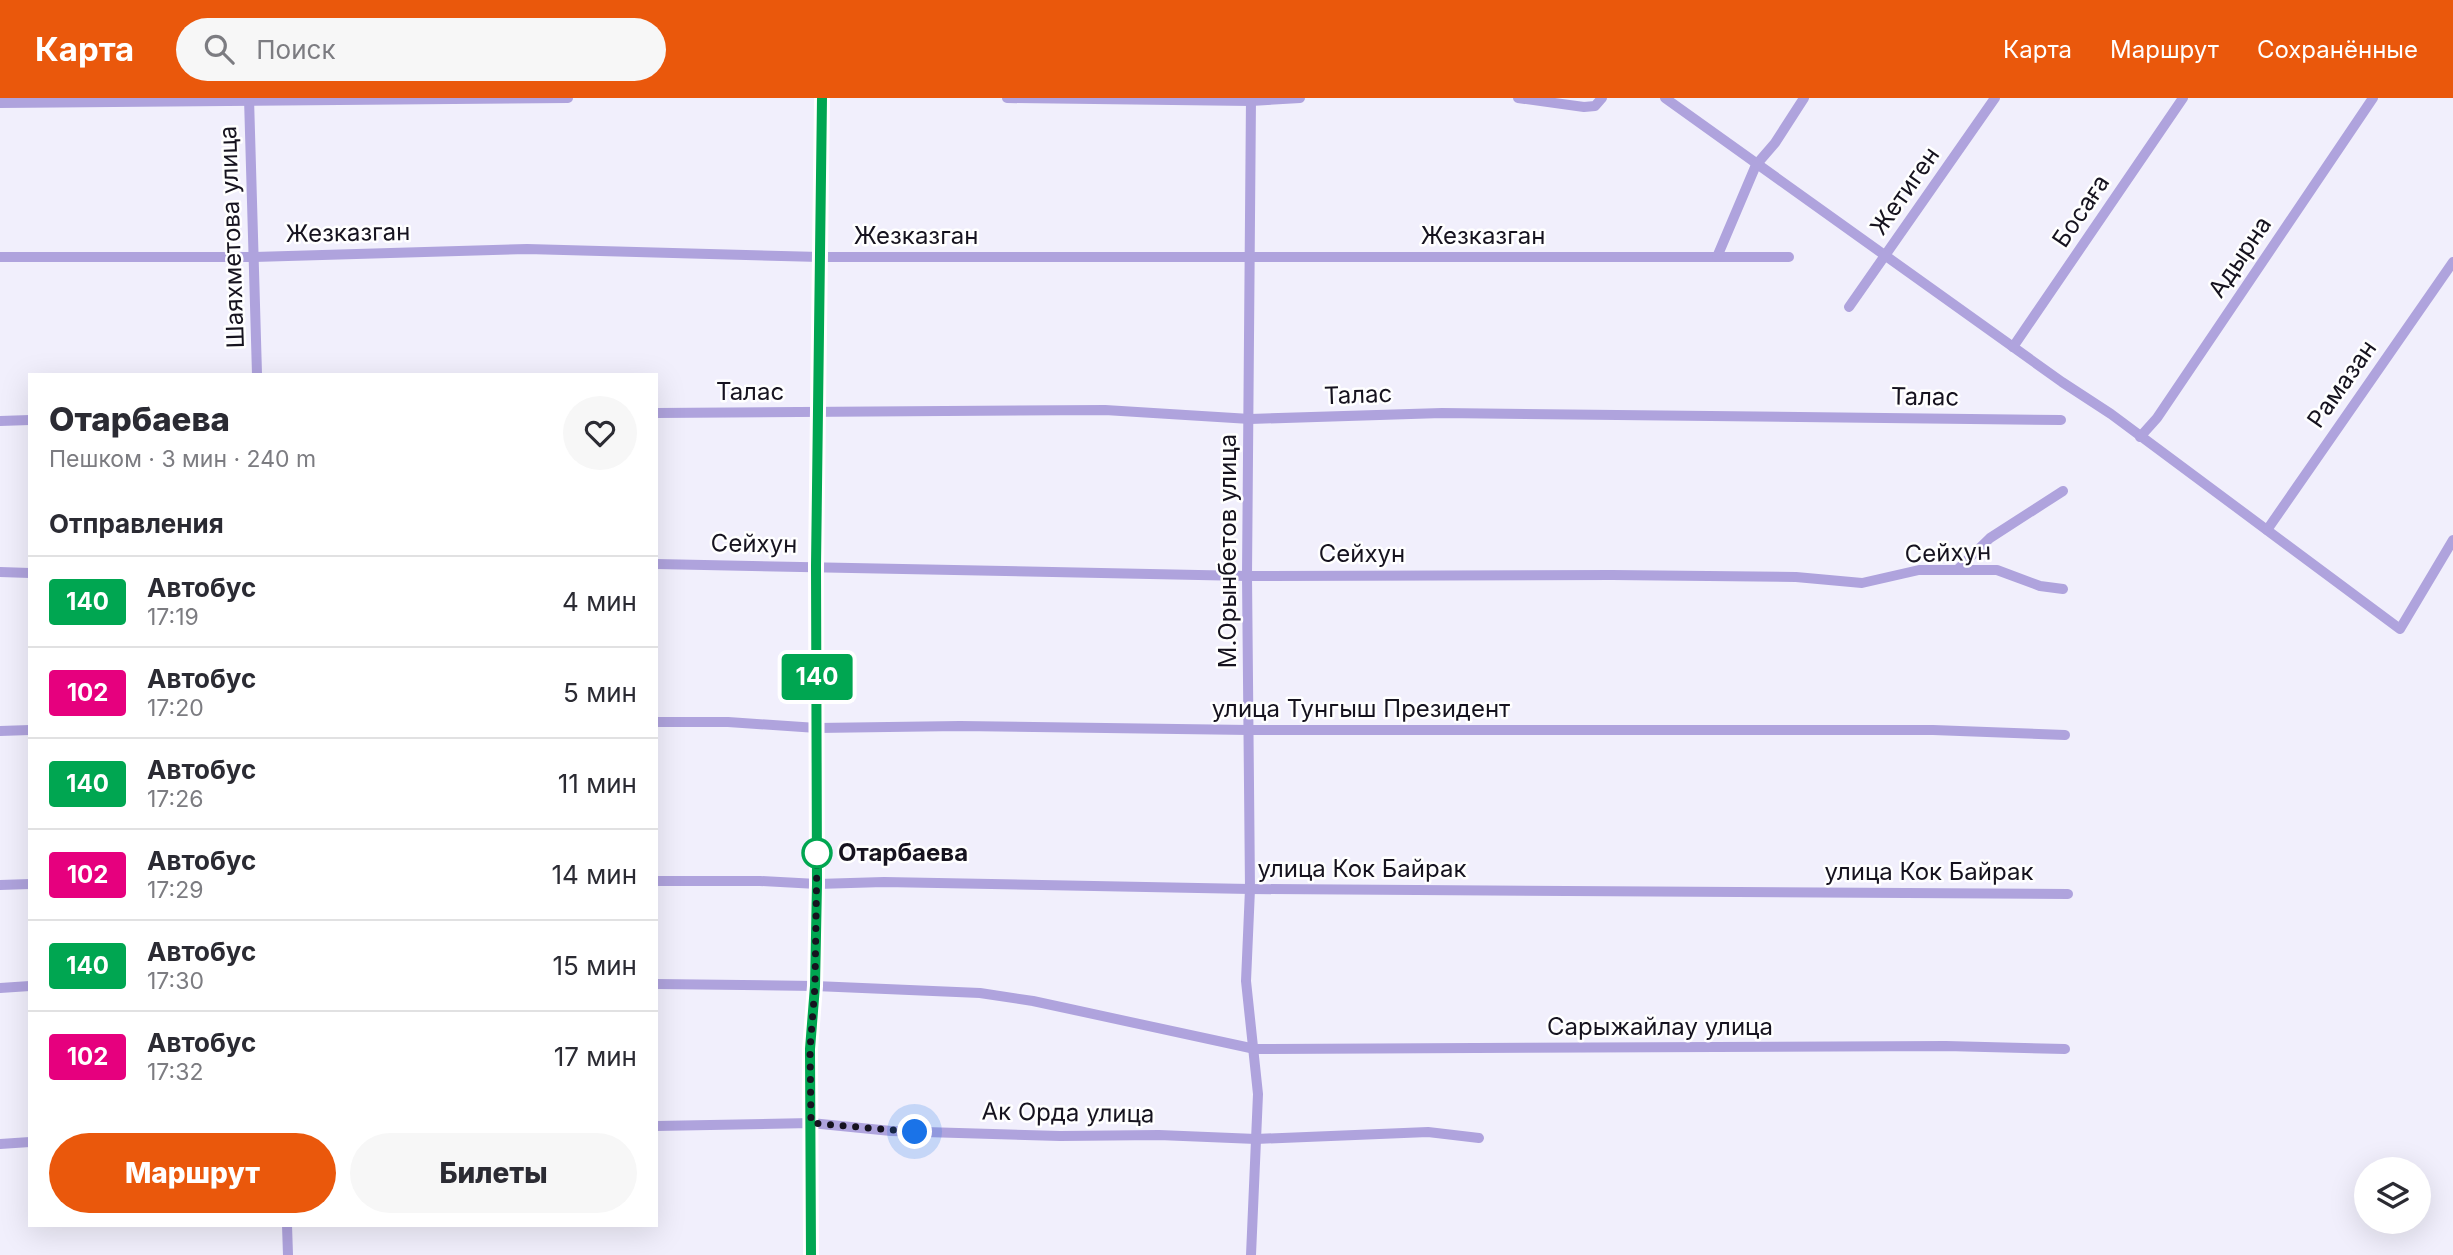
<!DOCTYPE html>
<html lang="ru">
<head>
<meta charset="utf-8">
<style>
  :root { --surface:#fff; --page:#f7f7f7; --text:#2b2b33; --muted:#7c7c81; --line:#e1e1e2; --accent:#ea580c }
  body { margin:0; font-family:Inter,sans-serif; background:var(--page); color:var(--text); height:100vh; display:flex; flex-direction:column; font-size:26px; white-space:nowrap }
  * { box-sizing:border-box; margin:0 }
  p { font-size:23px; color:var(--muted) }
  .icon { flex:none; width:38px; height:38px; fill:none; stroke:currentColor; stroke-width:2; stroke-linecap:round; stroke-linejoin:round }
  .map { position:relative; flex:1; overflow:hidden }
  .panel { position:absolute; left:28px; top:275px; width:630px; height:854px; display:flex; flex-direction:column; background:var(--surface); border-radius:0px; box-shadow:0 7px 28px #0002 }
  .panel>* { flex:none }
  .badge { padding:0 14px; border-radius:5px; font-size:24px; line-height:46px }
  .controls { position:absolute; left:2354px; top:1059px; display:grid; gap:14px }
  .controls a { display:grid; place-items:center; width:77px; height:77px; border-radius:50%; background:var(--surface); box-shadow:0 7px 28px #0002; font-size:35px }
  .you { position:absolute; width:35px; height:35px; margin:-18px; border:5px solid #fff; border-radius:50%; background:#1a73e8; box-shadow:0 0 0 10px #1a73e833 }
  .map>.badge { position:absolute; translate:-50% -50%; box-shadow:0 0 0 4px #fff }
  h2 { padding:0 21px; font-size:26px; line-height:63px }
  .round { display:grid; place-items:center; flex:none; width:74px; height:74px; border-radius:37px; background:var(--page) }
  .headline { display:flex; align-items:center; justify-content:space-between; height:119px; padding:0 21px }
  h1 { font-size:33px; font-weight:800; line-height:52px }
  .action { display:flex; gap:14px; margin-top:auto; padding:14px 21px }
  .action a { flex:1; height:80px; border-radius:42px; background:var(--accent); color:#fff; font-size:28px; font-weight:800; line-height:80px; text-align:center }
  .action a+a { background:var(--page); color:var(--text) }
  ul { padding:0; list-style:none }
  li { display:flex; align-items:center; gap:21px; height:91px; padding:0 21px; border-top:2px solid var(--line) }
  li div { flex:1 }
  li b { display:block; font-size:26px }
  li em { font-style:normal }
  li .badge { min-width:77px; font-weight:700; text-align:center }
  header { display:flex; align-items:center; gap:42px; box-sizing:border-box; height:98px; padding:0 35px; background:var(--accent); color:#fff }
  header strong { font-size:33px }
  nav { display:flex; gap:38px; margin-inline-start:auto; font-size:24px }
  .search { width:490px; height:63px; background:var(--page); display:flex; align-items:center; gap:18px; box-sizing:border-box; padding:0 24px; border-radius:38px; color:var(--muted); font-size:26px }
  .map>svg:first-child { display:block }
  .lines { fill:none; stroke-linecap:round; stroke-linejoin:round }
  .minor { stroke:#afa3dd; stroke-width:10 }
  .line-casing { stroke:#fff; stroke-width:16 }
  .line { stroke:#00a651; stroke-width:10 }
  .walk { stroke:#16131f; stroke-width:7; stroke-dasharray:0 12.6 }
  .stop-dot { fill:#fff; stroke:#00a651; stroke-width:3.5 }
  .labels { text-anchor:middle; stroke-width:5; stroke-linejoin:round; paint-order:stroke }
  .street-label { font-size:24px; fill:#16131f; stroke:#fff }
  .stop-label { font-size:24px; font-weight:bold; fill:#16131f; stroke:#fff; text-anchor:start }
</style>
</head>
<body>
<header>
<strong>Карта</strong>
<div class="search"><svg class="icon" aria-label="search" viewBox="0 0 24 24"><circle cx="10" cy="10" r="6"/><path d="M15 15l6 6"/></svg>Поиск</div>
<nav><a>Карта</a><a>Маршрут</a><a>Сохранённые</a></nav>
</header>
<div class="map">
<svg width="2453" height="1157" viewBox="0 0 2453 1157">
  <rect width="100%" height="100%" fill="#f1effc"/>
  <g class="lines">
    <g class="minor">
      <path d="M 249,0 L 257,276"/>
      <path d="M 1007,0 L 1251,3 L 1300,0"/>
      <path d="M 1251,0 L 1247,478 L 1250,791 L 1246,883 L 1258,996 L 1251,1157"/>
      <path d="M 1518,0 L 1584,9 L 1595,8 L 1602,0"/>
      <path d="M 1665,0 L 2062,284 L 2111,316 L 2400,531 L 2453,442"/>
      <path d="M 0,5 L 568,0"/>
      <path d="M 0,159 L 252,159 L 527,151 L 820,159 L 1789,159"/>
      <path d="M 1717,159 L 1756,67 L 1775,45 L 1804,0"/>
      <path d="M 1849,209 L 1995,0"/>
      <path d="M 2013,249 L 2183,0"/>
      <path d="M 656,315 L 1105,312 L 1250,321 L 1442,315 L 2061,322"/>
      <path d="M 0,323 L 30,322"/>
      <path d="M 2140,339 L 2157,320 L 2373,0"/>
      <path d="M 2267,432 L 2453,164"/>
      <path d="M 656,466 L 1247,478 L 1612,477 L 1796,479 L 1862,485 L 1919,472 L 1997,472 L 2040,488 L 2063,491"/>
      <path d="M 1957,472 L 1990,440 L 2063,393"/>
      <path d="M 0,474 L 30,475"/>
      <path d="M 656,624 L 728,624 L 817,630 L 960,628 L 1249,632 L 1933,632 L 2065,637"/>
      <path d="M 0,633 L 30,632"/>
      <path d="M 656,783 L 760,783 L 817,786 L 884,784 L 1250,791 L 2068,796"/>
      <path d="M 0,787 L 30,786"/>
      <path d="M 656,886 L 815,888 L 980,895 L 1033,903 L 1255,951 L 1946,948 L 2065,951"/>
      <path d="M 0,890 L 30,888"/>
      <path d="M 656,1028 L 811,1025 L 891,1033 L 1060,1038 L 1159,1037 L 1256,1041 L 1428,1034 L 1479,1040"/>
      <path d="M 0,1046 L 30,1044"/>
      <path d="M 287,1127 L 288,1157"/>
      <path d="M 812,1157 L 810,951 L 815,888 L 817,786 L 815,468 L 822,0"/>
    </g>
  </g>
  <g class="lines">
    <g class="line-casing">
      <path id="line" d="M 811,1157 L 810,951 L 815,888 L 817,786 L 816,468 L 822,0"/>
    </g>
    <use href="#line" class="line"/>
    <path class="walk" d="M 817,755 L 815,888 L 810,951 L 811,1025 L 915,1034"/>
  </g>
  <circle class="stop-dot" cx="817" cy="755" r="14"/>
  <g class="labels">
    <g class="street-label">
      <text transform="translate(1905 93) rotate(-55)" y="8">Жетиген</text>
      <text transform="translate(2081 113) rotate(-56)" y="8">Босаға</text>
      <text transform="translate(348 135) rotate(-1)" y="8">Жезказган</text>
      <text x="916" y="146">Жезказган</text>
      <text x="1483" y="146">Жезказган</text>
      <text transform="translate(232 139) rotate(-92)" y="8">Шаяхметова улица</text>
      <text transform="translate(2240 159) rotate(-56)" y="8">Адырна</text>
      <text transform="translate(2342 286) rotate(-55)" y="8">Рамазан</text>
      <text x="750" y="302">Талас</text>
      <text transform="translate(1358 297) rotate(-2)" y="8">Талас</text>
      <text transform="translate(1925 299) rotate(1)" y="8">Талас</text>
      <text transform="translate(754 446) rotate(1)" y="8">Сейхун</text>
      <text transform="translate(1228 453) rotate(-90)" y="8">М.Орынбетов улица</text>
      <text transform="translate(1948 455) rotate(-2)" y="8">Сейхун</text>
      <text x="1362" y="464">Сейхун</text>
      <text x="1361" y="619">улица Тунгыш Президент</text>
      <text x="1362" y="779">улица Кок Байрак</text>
      <text x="1929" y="782">улица Кок Байрак</text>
      <text x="1660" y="937">Сарыжайлау улица</text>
      <text transform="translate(1068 1015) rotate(1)" y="8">Ак Орда улица</text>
    </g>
    <g class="stop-label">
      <text x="838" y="763">Отарбаева</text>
    </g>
  </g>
</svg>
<div class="controls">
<a><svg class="icon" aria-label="layers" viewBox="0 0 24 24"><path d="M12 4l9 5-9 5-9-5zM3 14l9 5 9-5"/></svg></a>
</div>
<div class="you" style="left:915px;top:1034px"></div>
<b class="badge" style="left:817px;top:579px;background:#00a651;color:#fff">140</b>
<section class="panel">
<div class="headline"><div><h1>Отарбаева</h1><p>Пешком · 3 мин · 240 m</p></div><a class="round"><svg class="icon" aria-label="heart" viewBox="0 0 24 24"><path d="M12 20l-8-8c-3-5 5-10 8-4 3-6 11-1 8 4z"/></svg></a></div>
<h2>Отправления</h2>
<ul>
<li><span class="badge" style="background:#00a651;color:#fff">140</span><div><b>Автобус</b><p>17:19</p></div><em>4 мин</em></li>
<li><span class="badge" style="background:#e6007e;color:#fff">102</span><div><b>Автобус</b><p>17:20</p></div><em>5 мин</em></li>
<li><span class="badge" style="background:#00a651;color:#fff">140</span><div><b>Автобус</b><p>17:26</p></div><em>11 мин</em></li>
<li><span class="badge" style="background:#e6007e;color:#fff">102</span><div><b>Автобус</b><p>17:29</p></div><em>14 мин</em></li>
<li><span class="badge" style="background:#00a651;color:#fff">140</span><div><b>Автобус</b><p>17:30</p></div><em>15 мин</em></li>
<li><span class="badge" style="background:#e6007e;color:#fff">102</span><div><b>Автобус</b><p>17:32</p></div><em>17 мин</em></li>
</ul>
<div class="action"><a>Маршрут</a><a>Билеты</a></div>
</section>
</div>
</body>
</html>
